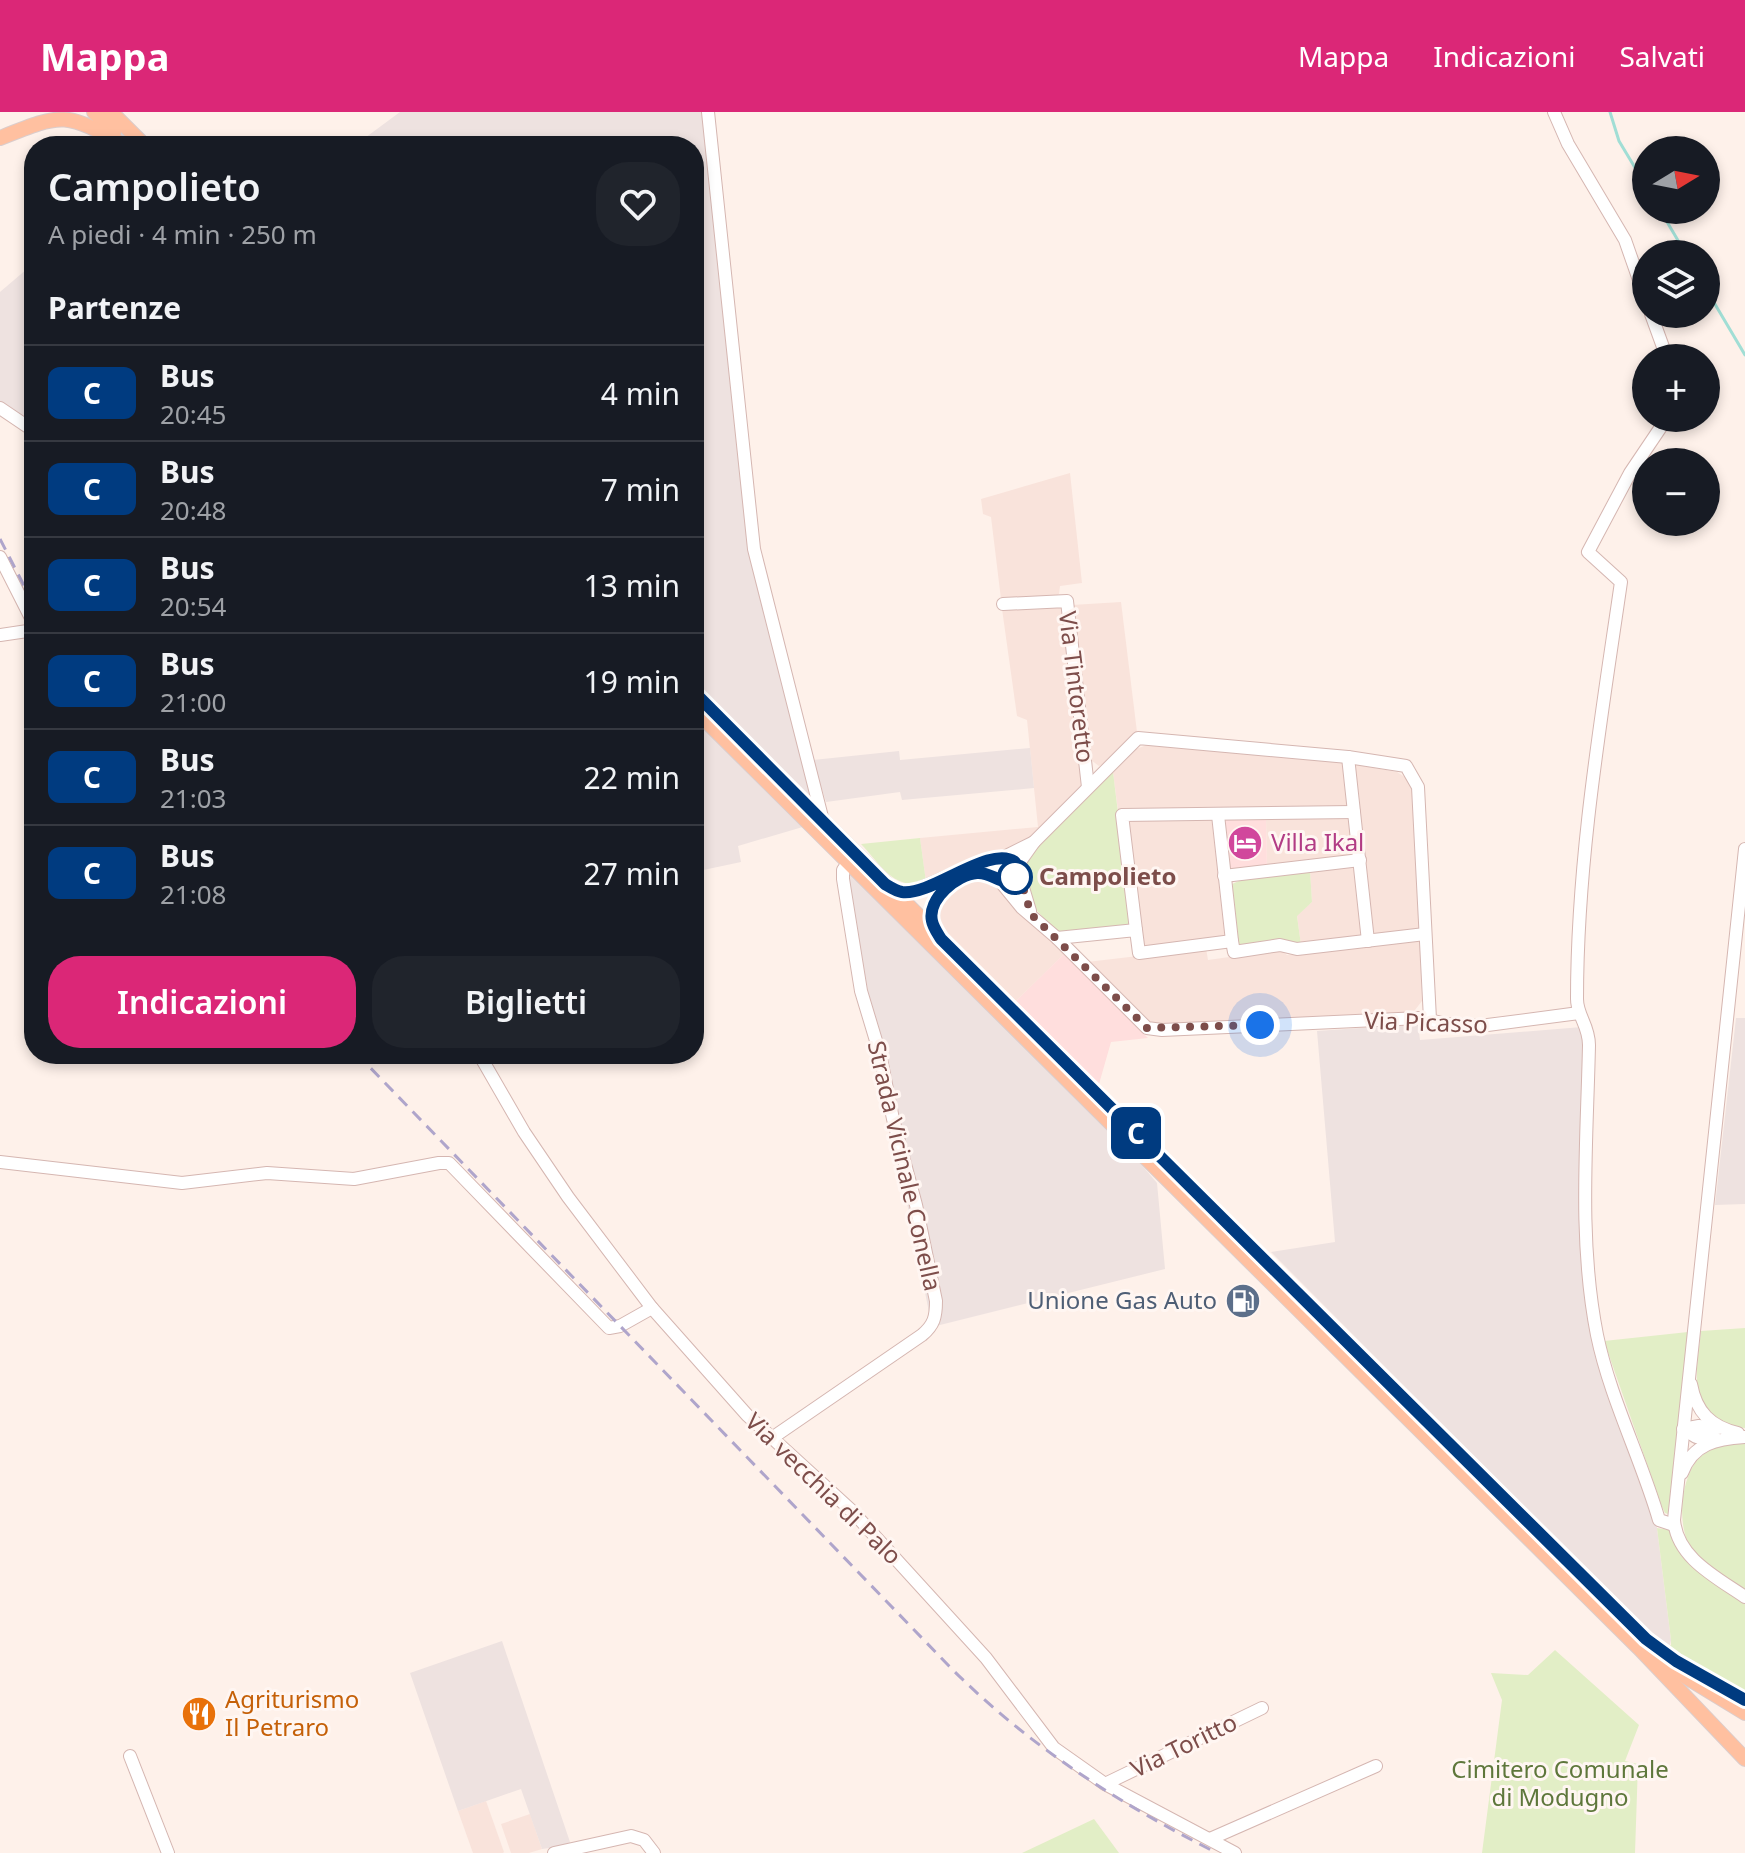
<!DOCTYPE html>
<html lang="it">
<head>
<meta charset="utf-8">
<style>
  :root { --surface:#171b24; --page:#20242c; --text:#f1f3f6; --muted:#9ea1a6; --line:#363941; --accent:#db2777 }
  body { margin:0; font-family:"Noto Sans",sans-serif; background:var(--page); color:var(--text); height:100vh; display:flex; flex-direction:column; font-size:30px; white-space:nowrap }
  * { box-sizing:border-box; margin:0 }
  p { font-size:26px; color:var(--muted) }
  .icon { flex:none; width:44px; height:44px; fill:none; stroke:currentColor; stroke-width:2; stroke-linecap:round; stroke-linejoin:round }
  .map { position:relative; flex:1; overflow:hidden }
  .details { position:absolute; left:24px; top:24px; width:680px; height:928px; display:flex; flex-direction:column; background:var(--surface); border-radius:32px; box-shadow:0 4px 12px #0003 }
  .details>* { flex:none }
  .badge { padding:0 16px; border-radius:12px; font-size:28px; line-height:52px }
  .needle { width:52px; rotate:80deg }
  .tools { position:absolute; left:1632px; top:24px; display:grid; gap:16px }
  .tools a { display:grid; place-items:center; width:88px; height:88px; border-radius:50%; background:var(--surface); box-shadow:0 4px 12px #0003; font-size:40px }
  .you { position:absolute; width:40px; height:40px; margin:-20px; border:6px solid #fff; border-radius:50%; background:#1a73e8; box-shadow:0 0 0 12px #1a73e833 }
  .map>.badge { position:absolute; translate:-50% -50%; box-shadow:0 0 0 4px #fff }
  h2 { padding:0 24px; font-size:30px; line-height:72px }
  .round { display:grid; place-items:center; flex:none; width:84px; height:84px; border-radius:32px; background:var(--page) }
  .headline { display:flex; align-items:center; justify-content:space-between; height:136px; padding:0 24px }
  h1 { font-size:38px; font-weight:600; line-height:60px }
  .button { display:flex; gap:16px; margin-top:auto; padding:16px 24px }
  .button a { flex:1; height:92px; border-radius:32px; background:var(--accent); color:#fff; font-size:32px; font-weight:600; line-height:92px; text-align:center }
  .button a+a { background:var(--page); color:var(--text) }
  ul { padding:0; list-style:none }
  li { display:flex; align-items:center; gap:24px; height:96px; padding:0 24px; border-top:2px solid var(--line) }
  li div { flex:1 }
  li b { display:block; font-size:30px }
  li em { font-style:normal }
  li .badge { min-width:88px; font-weight:700; text-align:center }
  header { display:flex; align-items:center; gap:48px; box-sizing:border-box; height:112px; padding:0 40px; background:var(--accent); color:#fff }
  header strong { font-size:38px }
  nav { display:flex; gap:44px; margin-inline-start:auto; font-size:28px }
  .map>svg:first-child { display:block }
  .residential { fill:#f9e3db }
  .commercial { fill:#ffdedd }
  .industrial { fill:#eee2e0 }
  .green { fill:#e2eec6 }
  .lines { fill:none; stroke-linecap:round; stroke-linejoin:round }
  .stream { stroke:#a1ded5; stroke-width:3 }
  .minor-casing { stroke:#d5b6b1; stroke-width:14 }
  .major-casing { stroke:#dbcdcc; stroke-width:16 }
  .minor { stroke:#fff; stroke-width:12 }
  .major { stroke:#ffc0a0; stroke-width:14 }
  .rail { stroke:#afa5cb; stroke-width:3; stroke-dasharray:12 8; stroke-linecap:butt }
  .line-casing { stroke:#fff; stroke-width:18 }
  .line { stroke:#003b80; stroke-width:12 }
  .walk { stroke:#7d4d4a; stroke-width:8; stroke-dasharray:0 14.4 }
  .stop-dot { fill:#fff; stroke:#003b80; stroke-width:4 }
  .labels { text-anchor:middle; stroke-width:6; stroke-linejoin:round; paint-order:stroke }
  .street-label { font-size:24px; fill:#7d4d4a; stroke:#fff6f2 }
  .hotel-label { font-size:24px; fill:#b23c85; stroke:#fff6f2; text-anchor:start }
  .stop-label { font-size:24px; font-weight:bold; fill:#7d4d4a; stroke:#fff6f2; text-anchor:start }
  .service-label { font-size:24px; fill:#4e5e75; stroke:#fff6f2; text-anchor:end }
  .food-label { font-size:24px; fill:#c56008; stroke:#fff6f2; text-anchor:start }
  .park-label { font-size:24px; fill:#5e773b; stroke:#fff6f2 }
</style>
</head>
<body>
<header>
<strong>Mappa</strong>
<nav><a>Mappa</a><a>Indicazioni</a><a>Salvati</a></nav>
</header>
<div class="map">
<svg width="1745" height="1741" viewBox="0 0 1745 1741">
  <rect width="100%" height="100%" fill="#fef1ea"/>
  <g class="residential">
    <path d="M 1070,361 L 1082,471 L 1060,474 L 1059,482 L 1056,484 L 1001,487 L 991,405 L 983,402 L 981,387 Z"/>
    <path d="M 1121,490 L 1137,620 L 1106,651 L 1099,654 L 1091,648 L 1072,493 Z"/>
    <path d="M 1058,494 L 1062,497 L 1083,673 L 1035,722 L 1022,730 L 926,770 L 920,726 L 1038,715 L 1027,608 L 1017,604 L 1002,497 Z"/>
    <path d="M 1147,633 L 1345,651 L 1350,697 L 1118,699 L 1113,660 L 1136,637 Z"/>
    <path d="M 1352,652 L 1397,660 L 1408,667 L 1412,675 L 1419,819 L 1370,826 Z"/>
    <path d="M 1351,703 L 1357,745 L 1267,756 L 1266,705 Z"/>
    <path d="M 1215,707 L 1228,827 L 1142,837 L 1126,708 Z"/>
    <path d="M 1356,752 L 1363,823 L 1301,833 L 1297,803 L 1312,790 L 1310,758 Z"/>
    <path d="M 988,766 L 1064,842 L 1016,889 L 938,812 L 939,793 L 954,775 L 966,767 Z"/>
    <path d="M 1420,827 L 1422,889 L 1415,898 L 1406,902 L 1151,914 L 1087,850 L 1206,836 L 1208,848 L 1280,838 L 1287,843 Z"/>
    <path d="M 486,1689 L 504,1740 L 503,1741 L 473,1741 L 458,1699 Z"/>
    <path d="M 530,1702 L 542,1737 L 529,1741 L 511,1741 L 501,1712 Z"/>
  </g>
  <g class="commercial">
    <path d="M 1266,705 L 1267,756 L 1228,762 L 1221,706 Z"/>
    <path d="M 1064,842 L 1148,926 L 1111,930 L 1099,972 L 1016,889 Z"/>
  </g>
  <g class="industrial">
    <path d="M 400,0 L 708,0 L 754,437 L 823,709 L 738,734 L 741,750 L 694,760 L 694,34 L 354,34 Z"/>
    <path d="M 34,151 L 34,324 L 0,300 L 0,180 Z"/>
    <path d="M 1030,636 L 1034,676 L 902,688 L 900,680 L 826,690 L 813,648 L 899,639 L 900,648 Z"/>
    <path d="M 838,749 L 1128,1037 L 1157,1071 L 1165,1157 L 932,1215 Z"/>
    <path d="M 1736,906 L 1745,906 L 1745,1092 L 1715,1093 Z"/>
    <path d="M 1418,912 L 1420,928 L 1582,915 L 1584,919 L 1586,1168 L 1657,1416 L 1671,1528 L 1669,1536 L 1665,1537 L 1271,1140 L 1335,1130 L 1317,919 Z"/>
    <path d="M 502,1529 L 571,1733 L 542,1737 L 521,1677 L 458,1699 L 410,1561 Z"/>
  </g>
  <g class="green">
    <path d="M 1113,660 L 1132,815 L 1060,824 L 1030,791 L 1026,747 Z"/>
    <path d="M 920,726 L 926,770 C 894,779 882,754 861,732 Z"/>
    <path d="M 1310,758 L 1312,790 L 1297,804 L 1301,833 L 1240,833 L 1237,830 L 1232,772 L 1246,766 Z"/>
    <path d="M 1745,1216 L 1745,1316 C 1685,1311 1696,1263 1701,1219 Z"/>
    <path d="M 1688,1220 L 1668,1402 L 1665,1401 L 1662,1395 L 1604,1229 Z"/>
    <path d="M 1733,1331 L 1745,1332 L 1745,1477 C 1729,1466 1705,1456 1694,1441 C 1676,1418 1679,1368 1699,1346 C 1708,1337 1722,1334 1733,1331 Z"/>
    <path d="M 1657,1416 L 1670,1418 C 1679,1454 1716,1470 1745,1490 L 1745,1583 L 1665,1537 L 1671,1533 L 1671,1528 Z"/>
    <path d="M 1555,1538 L 1639,1613 L 1625,1649 L 1638,1652 L 1635,1741 L 1482,1741 L 1502,1588 L 1491,1561 L 1528,1563 Z"/>
    <path d="M 1094,1707 L 1119,1741 L 1022,1741 Z"/>
  </g>
  <g class="lines">
    <g class="stream">
      <path d="M 1610,0 L 1619,29 L 1646,74"/>
      <path d="M 1660,98 L 1686,142"/>
      <path d="M 1706,177 L 1745,243"/>
    </g>
    <g class="minor-casing">
      <g id="minor">
        <path d="M 708,0 L 754,437 L 823,709"/>
        <path d="M 1554,0 L 1568,32 L 1625,128 L 1646,188"/>
        <path d="M 1651,202 L 1667,246"/>
        <path d="M 0,296 L 34,319"/>
        <path d="M 1667,306 L 1630,361 L 1588,440 L 1621,470 C 1601,608 1577,748 1577,887 C 1577,904 1589,913 1589,933 C 1587,1030 1578,1127 1597,1223 C 1610,1286 1641,1346 1659,1408 L 1674,1413"/>
        <path d="M 0,445 L 34,512"/>
        <path d="M 1003,492 L 1067,489 L 1088,675"/>
        <path d="M 0,523 L 34,518"/>
        <path d="M 1348,645 L 1368,829"/>
        <path d="M 1218,703 L 1232,829"/>
        <path d="M 1034,730 L 998,748 L 994,755 L 995,763 L 1022,796 L 1057,826 L 1147,916 L 1162,918 L 1420,906 L 1447,912 L 1480,914 L 1579,901"/>
        <path d="M 1745,737 L 1674,1408 C 1677,1446 1716,1465 1745,1485"/>
        <path d="M 1017,754 L 1034,730 L 1138,626 L 1348,645 L 1406,654 L 1418,675 L 1430,907"/>
        <path d="M 1018,759 L 1030,799"/>
        <path d="M 1224,764 L 1360,748"/>
        <path d="M 892,776 L 904,780 L 912,779 C 934,772 996,737 1015,750 L 1017,762 L 1008,770 C 997,769 989,760 978,761 C 949,762 923,795 937,820"/>
        <path d="M 1136,818 L 1122,703 L 1354,700"/>
        <path d="M 1057,826 L 1136,818 L 1139,841 L 1232,829 L 1234,840 L 1280,833 L 1297,837 L 1425,822"/>
        <path d="M 479,942 L 524,1020 L 568,1085 L 652,1196 L 747,1303 L 852,1399 L 986,1546 L 1054,1636 L 1105,1672 L 1235,1741"/>
        <path d="M 0,1050 L 182,1071 L 267,1061 L 354,1067 L 439,1051 L 449,1051 L 609,1216 L 620,1214 L 652,1196"/>
        <path d="M 1691,1272 C 1696,1300 1711,1315 1738,1321"/>
        <path d="M 772,1326 L 922,1223 C 934,1213 936,1205 936,1189 L 916,1093 L 893,1007 L 880,942 L 861,879 L 843,767 L 843,758 L 848,751"/>
        <path d="M 1715,1326 L 1696,1325 L 1683,1317 L 1699,1314 L 1718,1316"/>
        <path d="M 1682,1361 C 1693,1331 1717,1327 1745,1325"/>
        <path d="M 130,1644 L 168,1741"/>
        <path d="M 1105,1672 L 1262,1596"/>
        <path d="M 1210,1727 L 1376,1654"/>
        <path d="M 554,1741 L 631,1724 L 644,1728 L 654,1741"/>
      </g>
    </g>
    <g class="major-casing">
      <g id="major">
        <path d="M 94,0 L 114,20"/>
        <path d="M 111,0 L 145,34"/>
        <path d="M 0,26 C 65,0 65,0 126,34"/>
        <path d="M 694,580 L 1658,1541 L 1686,1565 L 1745,1601"/>
        <path d="M 694,597 L 1639,1536 L 1745,1647"/>
        <path d="M 1700,1563 L 1745,1588"/>
      </g>
    </g>
    <use href="#minor" class="minor"/>
    <use href="#major" class="major"/>
    <g class="rail">
      <path d="M 0,427 L 34,493"/>
      <path d="M 357,942 L 949,1554 C 1027,1633 1118,1691 1217,1741"/>
    </g>
  </g>
  <g class="lines">
    <g class="line-casing">
      <path id="line" d="M 694,580 L 885,772 C 890,775 896,779 902,780 C 932,784 990,732 1015,750 L 1017,762 L 1008,770 C 997,769 989,760 977,761 C 957,762 927,787 932,809 C 933,815 938,822 941,827 L 1646,1527 L 1676,1549 L 1745,1588"/>
    </g>
    <use href="#line" class="line"/>
    <path class="walk" d="M 1015,765 L 1018,758 L 1031,802 L 1147,916 L 1260,913"/>
  </g>
  <defs>
    <g id="hotel-disc" transform="scale(1.8)"><circle r="9.5" fill="#d1479c" stroke="#fff6f2"/><path d="M-6-4.5h1.5V1H6V5H4.5V3h-9V5H-6ZM-4 0a1.8 1.8 0 1 1 3.6 0ZM.5 0V-2.5h3Q6-2.5 6 0Z" fill="#fff"/></g>
    <g id="fuel-disc" transform="scale(1.8)"><circle r="9.5" fill="#5c6f8a" stroke="#fff6f2"/><path d="M-5.5-6h7V0h2V4h1.3V-2.5L3-4.5l.8-.8L6-3V5H2.5V1h-1V6h-7ZM-4.2-4.7v3.2H.2V-4.7Z" fill="#fff"/></g>
    <g id="restaurant-disc" transform="scale(1.8)"><circle r="9.5" fill="#e8710a" stroke="#fff6f2"/><path d="M-5-6h1v4h1v-4h1v4h1v-4h1v5L-1.5 .5V6h-2V.5L-5-1ZM5-6V6H3V1.5H1.5Q1.5-4 5-6Z" fill="#fff"/></g>
  </defs>
  <g fill-rule="evenodd">
    <use href="#hotel-disc" x="1245" y="731"/>
    <use href="#fuel-disc" x="1243" y="1189"/>
    <use href="#restaurant-disc" x="199" y="1602"/>
  </g>
  <circle class="stop-dot" cx="1015" cy="765" r="16"/>
  <g class="labels">
    <g class="street-label">
      <text transform="translate(1076 575) rotate(83)" y="8">Via Tintoretto</text>
      <text transform="translate(1426 911) rotate(2)" y="8">Via Picasso</text>
      <text transform="translate(904 1054) rotate(77)" y="8">Strada Vicinale Conella</text>
      <text transform="translate(823 1377) rotate(44)" y="8">Via vecchia di Palo</text>
      <text transform="translate(1184 1634) rotate(-26)" y="8">Via Toritto</text>
    </g>
    <g class="hotel-label">
      <text x="1271" y="739">Villa Ikal</text>
    </g>
    <g class="stop-label">
      <text x="1039" y="773">Campolieto</text>
    </g>
    <g class="service-label">
      <text x="1217" y="1197">Unione Gas Auto</text>
    </g>
    <g class="food-label">
      <text x="225" y="1596">Agriturismo<tspan x="225" dy="28">Il Petraro</tspan></text>
    </g>
    <g class="park-label">
      <text x="1560" y="1666">Cimitero Comunale<tspan x="1560" dy="28">di Modugno</tspan></text>
    </g>
  </g>
</svg>
<div class="tools">
<a><svg class="needle" viewBox="-14 -14 28 28"><path d="M0-13l5 13h-10z" fill="#e53935"/><path d="M0 13l5-13h-10z" fill="#9ea1a6"/></svg></a>
<a><svg class="icon" aria-label="layers" viewBox="0 0 24 24"><path d="M12 4l9 5-9 5-9-5zM3 14l9 5 9-5"/></svg></a>
<a>+</a>
<a>−</a>
</div>
<div class="you" style="left:1260px;top:913px"></div>
<b class="badge" style="left:1136px;top:1021px;background:#003b80;color:#fff">C</b>
<section class="details">
<div class="headline"><div><h1>Campolieto</h1><p>A piedi · 4 min · 250 m</p></div><a class="round"><svg class="icon" aria-label="heart" viewBox="0 0 24 24"><path d="M12 20l-8-8c-3-5 5-10 8-4 3-6 11-1 8 4z"/></svg></a></div>
<h2>Partenze</h2>
<ul>
<li><span class="badge" style="background:#003b80;color:#fff">C</span><div><b>Bus</b><p>20:45</p></div><em>4 min</em></li>
<li><span class="badge" style="background:#003b80;color:#fff">C</span><div><b>Bus</b><p>20:48</p></div><em>7 min</em></li>
<li><span class="badge" style="background:#003b80;color:#fff">C</span><div><b>Bus</b><p>20:54</p></div><em>13 min</em></li>
<li><span class="badge" style="background:#003b80;color:#fff">C</span><div><b>Bus</b><p>21:00</p></div><em>19 min</em></li>
<li><span class="badge" style="background:#003b80;color:#fff">C</span><div><b>Bus</b><p>21:03</p></div><em>22 min</em></li>
<li><span class="badge" style="background:#003b80;color:#fff">C</span><div><b>Bus</b><p>21:08</p></div><em>27 min</em></li>
</ul>
<div class="button"><a>Indicazioni</a><a>Biglietti</a></div>
</section>
</div>
</body>
</html>
